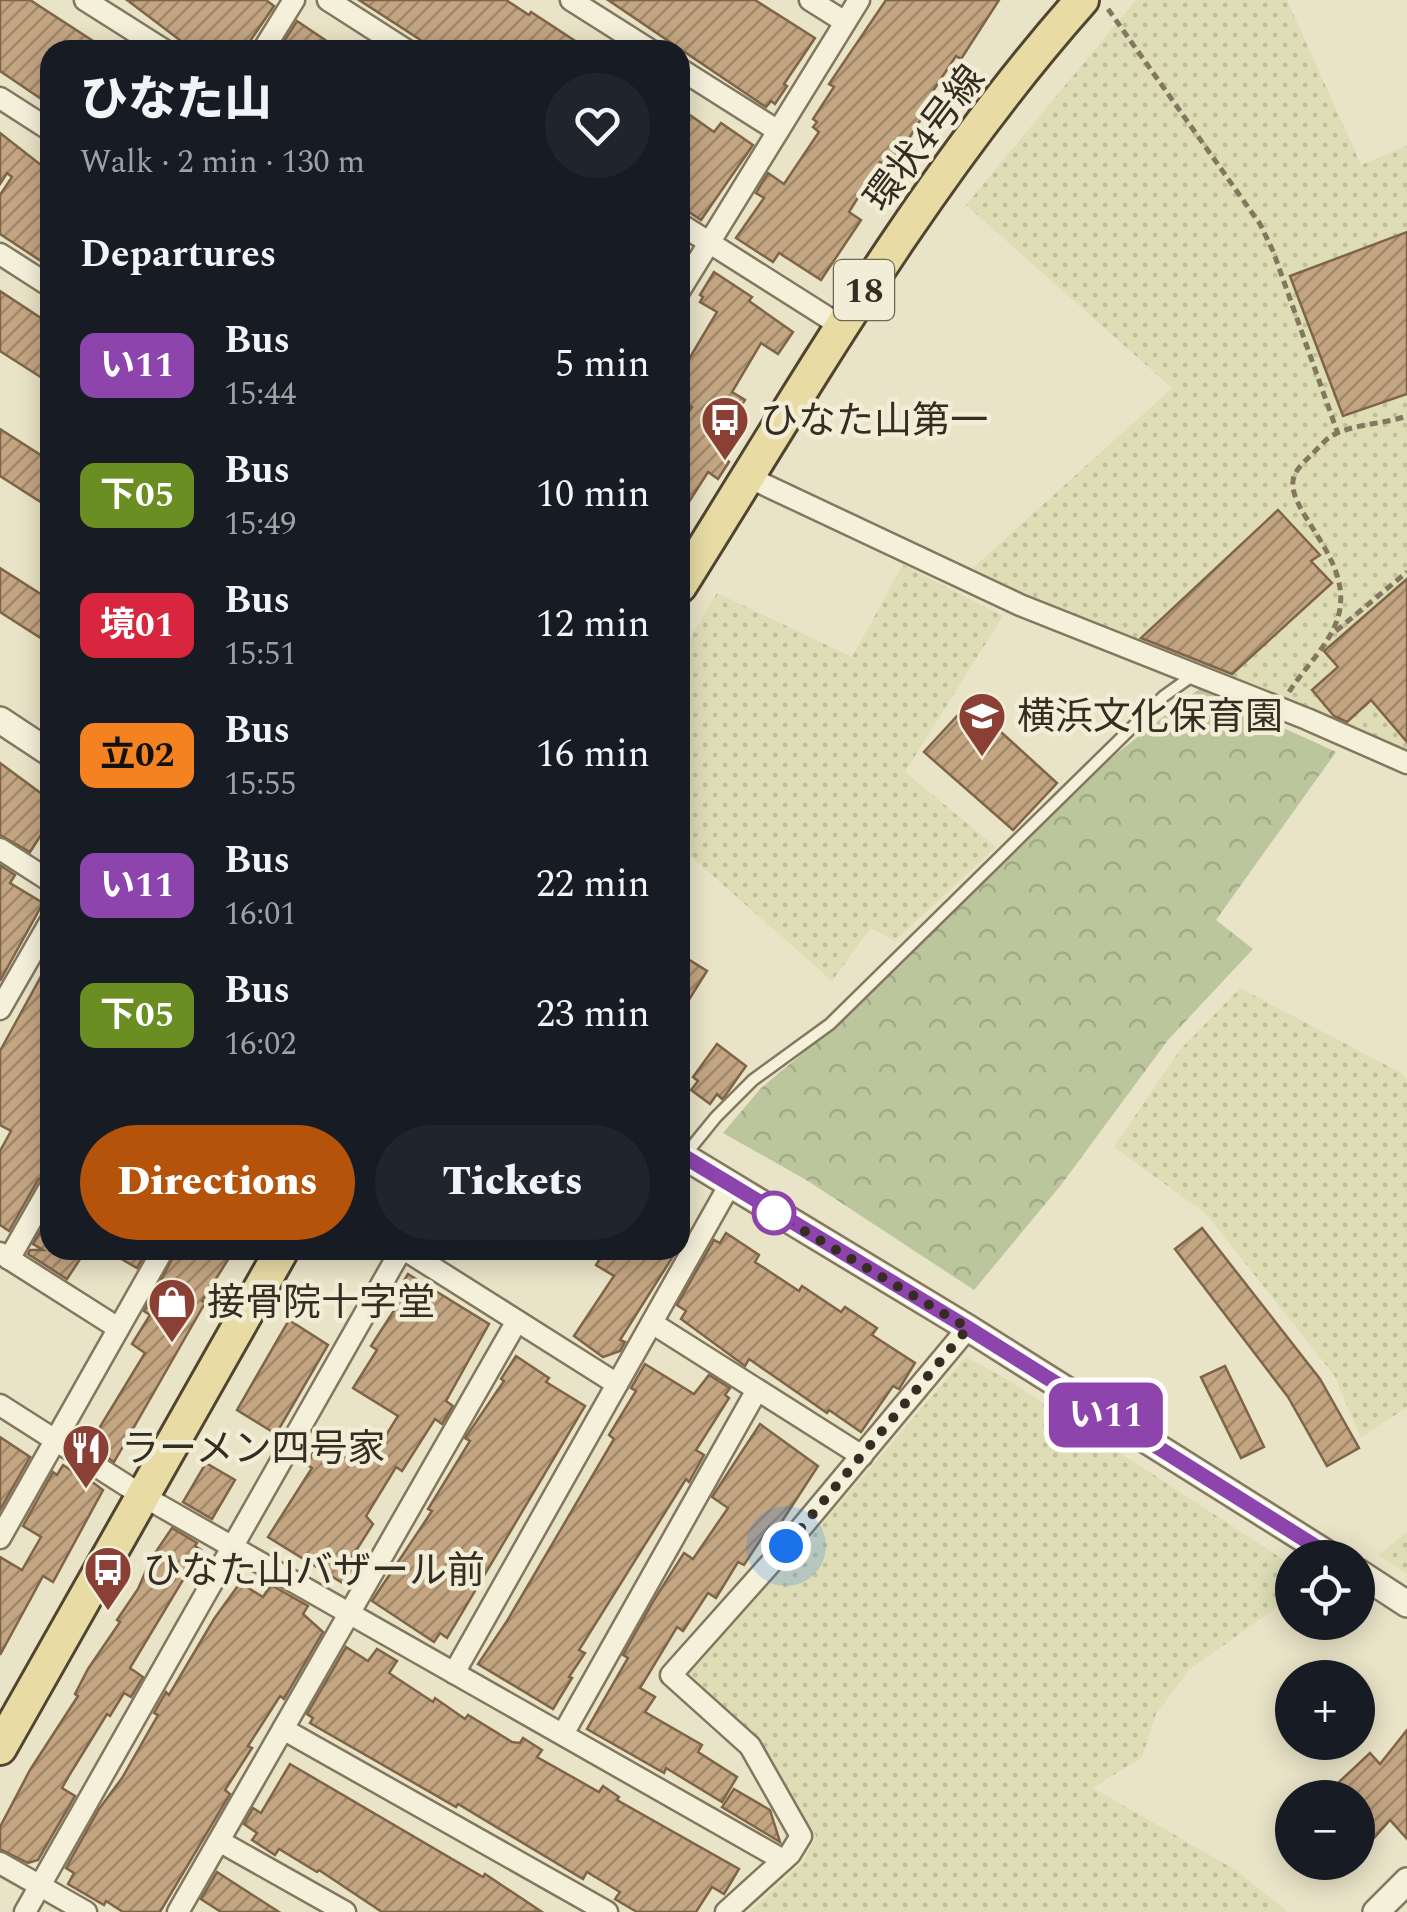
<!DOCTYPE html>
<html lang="en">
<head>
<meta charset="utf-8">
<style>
  :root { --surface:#171b24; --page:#20242c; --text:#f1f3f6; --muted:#9ea1a6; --accent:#b45309 }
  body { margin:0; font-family:Spectral,"Noto Sans JP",serif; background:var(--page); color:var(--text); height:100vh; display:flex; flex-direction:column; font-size:38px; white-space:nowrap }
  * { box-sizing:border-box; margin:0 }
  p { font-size:32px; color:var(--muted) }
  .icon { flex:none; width:55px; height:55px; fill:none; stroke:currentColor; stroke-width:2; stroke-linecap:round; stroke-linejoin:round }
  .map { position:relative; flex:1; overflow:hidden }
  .sheet { position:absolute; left:40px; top:40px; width:650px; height:1220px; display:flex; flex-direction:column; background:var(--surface); border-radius:30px; box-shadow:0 5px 25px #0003 }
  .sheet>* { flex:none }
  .badge { padding:0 20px; border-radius:15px; font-size:35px; line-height:65px }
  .tools { position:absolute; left:1275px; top:1540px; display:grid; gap:20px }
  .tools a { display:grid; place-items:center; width:100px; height:100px; border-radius:50%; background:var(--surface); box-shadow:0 5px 25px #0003; font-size:50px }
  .you { position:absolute; width:50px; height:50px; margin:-25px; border:8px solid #fff; border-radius:50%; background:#1a73e8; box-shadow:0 0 0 15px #1a73e833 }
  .map>.badge { position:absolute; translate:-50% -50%; box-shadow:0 0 0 5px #fff }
  h2 { padding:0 40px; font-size:38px; line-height:90px }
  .round { display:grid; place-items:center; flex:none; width:105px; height:105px; border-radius:52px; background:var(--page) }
  .headline { display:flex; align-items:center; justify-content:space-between; height:170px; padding:0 40px }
  h1 { font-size:48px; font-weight:800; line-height:75px }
  .action { display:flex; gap:20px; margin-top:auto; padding:20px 40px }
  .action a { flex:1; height:115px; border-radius:60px; background:var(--accent); color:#fff; font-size:40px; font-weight:800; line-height:115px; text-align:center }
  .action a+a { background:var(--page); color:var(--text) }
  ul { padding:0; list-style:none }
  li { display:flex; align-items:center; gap:30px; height:130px; padding:0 40px }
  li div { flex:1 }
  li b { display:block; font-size:38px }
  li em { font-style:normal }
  li .badge { min-width:110px; font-weight:700; text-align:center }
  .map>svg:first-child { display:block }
  .farmland { fill:url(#farmland-dots) }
  .forest { fill:url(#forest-crowns) }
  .building { fill:url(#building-hatch); stroke:#7f6547; stroke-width:2.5 }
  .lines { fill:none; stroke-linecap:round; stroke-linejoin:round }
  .service-casing { stroke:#83775f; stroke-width:15 }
  .minor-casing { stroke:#83775f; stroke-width:25 }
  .tertiary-casing { stroke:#83775f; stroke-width:30 }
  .primary-casing { stroke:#514532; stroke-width:38 }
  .path { stroke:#83775f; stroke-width:5; stroke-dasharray:8 5; stroke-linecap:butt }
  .service { stroke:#f5f0da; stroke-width:10 }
  .minor { stroke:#f5f0da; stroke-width:20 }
  .tertiary { stroke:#f5f0da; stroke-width:25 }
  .primary { stroke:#e8dca4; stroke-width:32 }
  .line-casing { stroke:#fff; stroke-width:22 }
  .line { stroke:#8e44ad; stroke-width:15 }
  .walk { stroke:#352d21; stroke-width:10; stroke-dasharray:0 18 }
  .stop-dot { fill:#fff; stroke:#8e44ad; stroke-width:5 }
  .labels { text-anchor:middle; stroke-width:9; stroke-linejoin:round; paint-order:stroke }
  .shield { fill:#f2edd6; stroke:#6e6757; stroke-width:2.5 }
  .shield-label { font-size:35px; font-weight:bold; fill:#352d21 }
  .street-label { font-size:38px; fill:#352d21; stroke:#f2edd6 }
  .poi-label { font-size:38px; fill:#352d21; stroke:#f2edd6; text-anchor:start }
</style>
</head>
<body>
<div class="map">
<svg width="1407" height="1912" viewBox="0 0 1407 1912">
  <defs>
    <pattern id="farmland-dots" width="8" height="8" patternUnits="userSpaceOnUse" patternTransform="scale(2.5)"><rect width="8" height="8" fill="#deddb6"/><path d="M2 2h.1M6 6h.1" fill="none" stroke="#bfbe9c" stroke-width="1.8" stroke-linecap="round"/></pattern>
    <pattern id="forest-crowns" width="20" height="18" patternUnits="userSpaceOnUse" patternTransform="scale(2.5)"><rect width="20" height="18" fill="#bcc69c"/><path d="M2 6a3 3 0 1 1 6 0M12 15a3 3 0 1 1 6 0" fill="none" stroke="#a2aa86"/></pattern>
    <pattern id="building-hatch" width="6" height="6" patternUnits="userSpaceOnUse" patternTransform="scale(2.5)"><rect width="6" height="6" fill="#c3a582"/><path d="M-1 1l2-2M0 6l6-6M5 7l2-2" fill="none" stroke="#9f876a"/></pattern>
  </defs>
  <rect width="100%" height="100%" fill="#e9e4c7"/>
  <g class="farmland">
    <path d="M 1136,0 L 1287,0 L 1361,165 L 1407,146 L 1407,758 L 1070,616 L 973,568 L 1172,388 L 966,205 Z"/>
    <path d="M 903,565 L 1003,616 L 905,772 L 996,847 L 895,941 L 871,928 L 832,981 L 680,847 L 680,655 L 717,593 L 852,657 Z"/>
    <path d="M 1240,988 L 1403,1074 L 1407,1081 L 1407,1407 L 1361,1438 L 1334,1375 L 1206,1214 L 1114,1147 L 1179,1051 Z"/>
    <path d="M 966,1357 L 1008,1380 L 1292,1565 L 1292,1597 L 1190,1669 L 1156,1714 L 1142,1757 L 1093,1788 L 1234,1869 L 1288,1912 L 749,1912 L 803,1862 L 816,1836 L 757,1736 L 685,1677 L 783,1569 Z"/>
    <path d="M 1407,1532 L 1407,1574 L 1378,1555 Z"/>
  </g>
  <path class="forest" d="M 1199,689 L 1336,752 L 1216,920 L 1253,949 L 1168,1040 L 1061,1185 L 974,1290 L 808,1181 L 723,1133 L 761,1088 L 834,1027 L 918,940 L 1116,754 Z"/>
  <g class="building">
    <path d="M 0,0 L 30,0 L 107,50 L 50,50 L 50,105 L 0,71 Z"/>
    <path d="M 127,0 L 266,0 L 274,6 L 244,50 L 193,50 Z"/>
    <path d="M 359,0 L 506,0 L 529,15 L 531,12 L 589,50 L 436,50 Z"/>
    <path d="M 608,0 L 755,0 L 815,38 L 784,84 L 787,86 L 775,104 L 771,101 L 766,107 Z"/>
    <path d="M 886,0 L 999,0 L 961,59 L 956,56 L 927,100 L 931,103 L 890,169 L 880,162 L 849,212 L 861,220 L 821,280 L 779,253 L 773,262 L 736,238 L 764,198 L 756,193 L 768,173 L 784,184 L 819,132 L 813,127 L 817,122 L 813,119 L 834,87 L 829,84 Z"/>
    <path d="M 297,21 L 340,50 L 294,50 L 283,43 Z"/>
    <path d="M 680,108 L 714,132 L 721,123 L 753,145 L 701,220 L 680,206 Z"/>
    <path d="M 0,133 L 50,172 L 50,267 L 0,234 L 0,195 L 12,177 L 7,173 L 0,184 Z"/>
    <path d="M 1407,232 L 1407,394 L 1343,416 L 1290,276 Z"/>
    <path d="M 714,272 L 752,297 L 749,301 L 793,332 L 778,354 L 761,343 L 732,392 L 745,400 L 725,430 L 731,434 L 718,452 L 729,462 L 718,479 L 708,472 L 680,516 L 680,425 L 692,407 L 680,399 L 680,374 L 717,312 L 700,302 L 703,297 L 700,295 Z"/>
    <path d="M 0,291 L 50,324 L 50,383 L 0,351 Z"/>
    <path d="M 0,429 L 50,461 L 50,508 L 0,476 Z"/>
    <path d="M 1278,510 L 1320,555 L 1311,561 L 1332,583 L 1232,674 L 1141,638 Z"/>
    <path d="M 0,568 L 50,600 L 50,644 L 0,612 Z"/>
    <path d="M 1407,579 L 1407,742 L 1371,700 L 1347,722 L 1334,716 L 1312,690 L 1338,667 L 1324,651 Z"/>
    <path d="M 969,703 L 1057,783 L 1013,830 L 924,752 Z"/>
    <path d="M 0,763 L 50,800 L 50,821 L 30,852 L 0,835 Z"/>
    <path d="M 0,865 L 15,875 L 10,883 L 43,903 L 0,981 Z"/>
    <path d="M 680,954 L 707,971 L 680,1014 Z"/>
    <path d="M 50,960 L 50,1173 L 38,1180 L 9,1231 L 0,1225 L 0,1151 L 11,1131 L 0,1125 L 0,1051 Z"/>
    <path d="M 717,1044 L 746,1066 L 725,1096 L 722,1099 L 717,1094 L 710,1104 L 691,1090 L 698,1081 L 693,1077 Z"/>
    <path d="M 50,1215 L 50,1250 L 86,1250 L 67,1279 L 28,1254 L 30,1250 L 43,1250 L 33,1244 Z"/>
    <path d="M 1202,1228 L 1320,1379 L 1359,1448 L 1327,1466 L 1288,1397 L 1175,1249 Z"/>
    <path d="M 726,1233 L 759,1255 L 755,1262 L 799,1291 L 802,1286 L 841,1312 L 845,1307 L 877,1328 L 872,1335 L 915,1363 L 899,1389 L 893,1386 L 861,1432 L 829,1410 L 827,1413 L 749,1359 L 745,1366 L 681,1319 L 686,1311 L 677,1305 L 714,1240 L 720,1243 Z"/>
    <path d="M 106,1250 L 147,1250 L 137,1268 Z"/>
    <path d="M 177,1250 L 234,1250 L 202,1301 L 205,1303 L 114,1462 L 89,1445 L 145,1353 L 132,1344 L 150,1315 L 144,1311 Z"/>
    <path d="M 605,1250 L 677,1250 L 620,1340 L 625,1342 L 620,1351 L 603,1357 L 574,1336 L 614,1276 L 596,1265 Z"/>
    <path d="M 408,1274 L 489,1324 L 446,1401 L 453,1406 L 442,1424 L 435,1419 L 402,1471 L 396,1467 L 366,1516 L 373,1524 L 350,1560 L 360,1567 L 349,1587 L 268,1537 L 312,1468 L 306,1464 L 320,1442 L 360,1467 L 365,1458 L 370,1461 L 398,1416 L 353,1388 L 377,1350 L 371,1346 L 395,1309 L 389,1305 Z"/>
    <path d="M 289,1320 L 328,1345 L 276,1434 L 237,1410 Z"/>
    <path d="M 516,1356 L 549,1378 L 546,1382 L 585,1406 L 447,1638 L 440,1633 L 434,1642 L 372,1601 L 432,1511 L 428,1509 L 470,1441 L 465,1438 L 504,1381 L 501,1379 Z"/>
    <path d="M 645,1364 L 694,1394 L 709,1375 L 730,1388 L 725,1395 L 729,1398 L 696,1450 L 704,1455 L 689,1482 L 686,1479 L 579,1650 L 585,1653 L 569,1677 L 572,1678 L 553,1709 L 478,1664 L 507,1621 L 614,1439 L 609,1435 L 636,1391 L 631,1388 Z"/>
    <path d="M 1225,1366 L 1264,1447 L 1241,1458 L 1201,1377 Z"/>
    <path d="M 760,1424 L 818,1466 L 775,1532 L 769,1527 L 744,1565 L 738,1562 L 716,1598 L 708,1593 L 683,1631 L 677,1627 L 640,1688 L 655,1697 L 645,1712 L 702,1745 L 698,1752 L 737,1777 L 722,1802 L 666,1768 L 664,1773 L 587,1729 L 628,1658 L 623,1655 L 654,1600 L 684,1553 L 693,1559 L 728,1508 L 712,1497 Z"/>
    <path d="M 0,1437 L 30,1457 L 0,1510 Z"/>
    <path d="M 206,1463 L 235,1480 L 212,1519 L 183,1502 Z"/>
    <path d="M 63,1465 L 72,1471 L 74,1468 L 103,1490 L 53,1582 L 43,1576 L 0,1655 L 0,1557 L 22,1570 L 41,1537 L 23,1526 L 53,1472 L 57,1475 Z"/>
    <path d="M 172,1528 L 197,1543 L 195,1546 L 201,1550 L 130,1668 L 143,1677 L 131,1697 L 124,1693 L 110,1716 L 107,1714 L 70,1774 L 62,1788 L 75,1796 L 38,1860 L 28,1863 L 0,1849 L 0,1827 L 30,1770 L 78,1696 L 75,1694 L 88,1669 L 120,1622 L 117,1620 L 138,1589 L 151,1559 Z"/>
    <path d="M 240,1583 L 263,1597 L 271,1585 L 308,1606 L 303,1614 L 323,1632 L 284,1699 L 280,1696 L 248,1746 L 252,1748 L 225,1790 L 230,1794 L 160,1912 L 123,1912 L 106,1901 L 104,1905 L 68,1884 L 74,1873 L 66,1868 L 99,1809 L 122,1778 L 158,1715 L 154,1713 L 166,1692 L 169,1695 L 214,1619 Z"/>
    <path d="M 346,1647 L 368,1661 L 377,1649 L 397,1661 L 389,1673 L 433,1702 L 435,1698 L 465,1719 L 468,1715 L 512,1742 L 520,1743 L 523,1738 L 542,1750 L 537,1757 L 599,1792 L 603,1786 L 619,1797 L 617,1800 L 739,1869 L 724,1894 L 712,1887 L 696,1912 L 637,1912 L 615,1899 L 620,1892 L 587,1872 L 583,1879 L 458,1804 L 456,1807 L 310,1723 L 313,1718 L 307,1714 Z"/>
    <path d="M 1407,1730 L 1407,1839 L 1390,1820 L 1358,1856 L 1358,1798 L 1322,1798 L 1370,1753 L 1380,1764 Z"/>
    <path d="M 290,1764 L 483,1877 L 485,1874 L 542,1912 L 382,1912 L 319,1870 L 317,1872 L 279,1849 L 275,1855 L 252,1840 L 257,1833 L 244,1824 L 253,1808 L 261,1813 Z"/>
    <path d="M 734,1789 L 770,1810 L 780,1842 L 722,1807 Z"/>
    <path d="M 217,1872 L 279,1912 L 221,1912 L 201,1899 Z"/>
  </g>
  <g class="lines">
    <g class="service-casing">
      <path id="service" d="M 685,1155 L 716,1117 L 753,1080 L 830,1024 L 1164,696 L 1195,674"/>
    </g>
    <g class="minor-casing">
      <g id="minor">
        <path d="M 85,0 L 164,50"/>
        <path d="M 328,0 L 406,50"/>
        <path d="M 571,0 L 650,50"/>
        <path d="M 810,0 L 845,22"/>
        <path d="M 263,50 L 294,0"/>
        <path d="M 680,69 L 778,131"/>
        <path d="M 0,98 L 50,130"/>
        <path d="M 680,224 L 841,326"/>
        <path d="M 0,254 L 50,286"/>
        <path d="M 680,290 L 859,0"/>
        <path d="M 748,477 L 1020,605 L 1307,719 L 1407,763"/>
        <path d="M 0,849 L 50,881"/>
        <path d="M 0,1009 L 50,922"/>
        <path d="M 405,1250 L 617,1384"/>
        <path d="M 0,1253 L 118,1328"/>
        <path d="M 9,1259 L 50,1187"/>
        <path d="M 652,1323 L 862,1456"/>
        <path d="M 0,1405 L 143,1496 L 783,1860"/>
        <path d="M 0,1538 L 163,1250"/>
        <path d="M 454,1673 L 729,1186"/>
        <path d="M 283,1729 L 607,1912"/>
        <path d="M 563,1734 L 757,1390"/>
        <path d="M 219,1841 L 345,1912"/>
        <path d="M 0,1863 L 86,1912"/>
        <path d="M 25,1912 L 401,1250"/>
        <path d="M 178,1912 L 517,1321"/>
        <path d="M 726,1912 L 790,1854 L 801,1836 L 750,1746 L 671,1675 L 786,1546 L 968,1328"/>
      </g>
    </g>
    <g class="tertiary-casing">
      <g id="tertiary">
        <path d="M 0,720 L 50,753"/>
        <path d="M 680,1154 L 968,1328 L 1334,1558"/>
        <path d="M 1358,1572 L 1407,1604"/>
        <path d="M 1376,1912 L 1407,1881"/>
      </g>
    </g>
    <g class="primary-casing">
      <g id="primary">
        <path d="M 680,586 C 806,385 924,178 1082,0"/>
        <path d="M 0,1748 L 282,1250"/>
      </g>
    </g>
    <g class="path">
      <path d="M 1108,9 L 1260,224 L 1273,251 L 1338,434"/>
      <path d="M 1336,631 L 1407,572"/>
      <path d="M 1289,692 C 1306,665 1336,639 1340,608 C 1348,556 1289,512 1293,481 C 1294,471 1303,463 1310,456 C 1317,450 1325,439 1333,435 C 1354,424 1384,424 1407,416"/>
    </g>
    <use href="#service" class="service"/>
    <use href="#minor" class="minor"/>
    <use href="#tertiary" class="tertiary"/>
    <use href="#primary" class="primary"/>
  </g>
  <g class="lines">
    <g class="line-casing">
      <path id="line" d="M 680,1154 L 968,1328 L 1334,1558"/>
    </g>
    <use href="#line" class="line"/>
    <path class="walk" d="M 774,1213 L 968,1328 L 786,1546"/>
  </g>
  <defs>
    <g id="bus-pin" transform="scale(2.5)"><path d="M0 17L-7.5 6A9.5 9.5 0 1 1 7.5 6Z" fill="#8b4035" stroke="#f2edd6"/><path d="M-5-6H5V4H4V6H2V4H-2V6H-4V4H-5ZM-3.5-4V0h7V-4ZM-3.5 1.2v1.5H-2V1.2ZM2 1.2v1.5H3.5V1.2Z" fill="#fff"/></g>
    <g id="school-pin" transform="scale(2.5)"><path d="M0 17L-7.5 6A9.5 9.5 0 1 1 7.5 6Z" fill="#8b4035" stroke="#f2edd6"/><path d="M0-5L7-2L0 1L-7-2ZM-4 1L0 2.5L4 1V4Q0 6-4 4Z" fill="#fff"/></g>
    <g id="shop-pin" transform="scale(2.5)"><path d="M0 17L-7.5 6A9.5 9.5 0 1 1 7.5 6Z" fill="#8b4035" stroke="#f2edd6"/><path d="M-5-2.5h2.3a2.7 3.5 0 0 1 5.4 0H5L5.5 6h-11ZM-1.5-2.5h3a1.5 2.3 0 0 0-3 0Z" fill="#fff"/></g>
    <g id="restaurant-pin" transform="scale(2.5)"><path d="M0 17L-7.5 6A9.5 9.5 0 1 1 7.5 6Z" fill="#8b4035" stroke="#f2edd6"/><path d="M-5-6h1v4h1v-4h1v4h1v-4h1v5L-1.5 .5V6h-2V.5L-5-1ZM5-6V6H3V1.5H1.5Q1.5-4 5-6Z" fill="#fff"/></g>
  </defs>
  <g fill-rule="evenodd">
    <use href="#bus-pin" x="725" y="420"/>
    <use href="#school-pin" x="982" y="716"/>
    <use href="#shop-pin" x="172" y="1302"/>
    <use href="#restaurant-pin" x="86" y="1448"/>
    <use href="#bus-pin" x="108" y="1570"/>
  </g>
  <circle class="stop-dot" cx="774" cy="1213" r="20"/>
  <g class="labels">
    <rect class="shield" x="834" y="260" width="60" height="60" rx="8"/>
    <g class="shield-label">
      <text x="864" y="302">18</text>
    </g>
    <g class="street-label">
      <text transform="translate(924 138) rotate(-53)" y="13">環状4号線</text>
    </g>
    <g class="poi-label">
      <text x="760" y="433">ひなた山第一</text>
      <text x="1017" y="729">横浜文化保育園</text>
      <text x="207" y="1315">接骨院十字堂</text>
      <text x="121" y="1461">ラーメン四号家</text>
      <text x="143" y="1583">ひなた山バザール前</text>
    </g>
  </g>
</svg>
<div class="tools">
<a><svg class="icon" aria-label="locate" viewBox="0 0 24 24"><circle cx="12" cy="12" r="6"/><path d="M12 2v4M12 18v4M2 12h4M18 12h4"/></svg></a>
<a>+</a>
<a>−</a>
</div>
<div class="you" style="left:786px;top:1546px"></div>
<b class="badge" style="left:1106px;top:1415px;background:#8e44ad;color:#fff">い11</b>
<section class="sheet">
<div class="headline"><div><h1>ひなた山</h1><p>Walk · 2 min · 130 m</p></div><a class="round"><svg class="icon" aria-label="heart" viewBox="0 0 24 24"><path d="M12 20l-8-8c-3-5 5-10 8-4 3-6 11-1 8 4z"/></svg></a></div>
<h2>Departures</h2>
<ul>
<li><span class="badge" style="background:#8e44ad;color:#fff">い11</span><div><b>Bus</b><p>15:44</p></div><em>5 min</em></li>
<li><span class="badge" style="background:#6b8e23;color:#fff">下05</span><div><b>Bus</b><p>15:49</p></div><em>10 min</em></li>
<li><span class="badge" style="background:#d7263d;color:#fff">境01</span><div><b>Bus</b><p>15:51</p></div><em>12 min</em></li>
<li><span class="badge" style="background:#f58220;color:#111">立02</span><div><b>Bus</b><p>15:55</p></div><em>16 min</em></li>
<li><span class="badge" style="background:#8e44ad;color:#fff">い11</span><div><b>Bus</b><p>16:01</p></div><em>22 min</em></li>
<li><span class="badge" style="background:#6b8e23;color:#fff">下05</span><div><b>Bus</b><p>16:02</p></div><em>23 min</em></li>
</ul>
<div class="action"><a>Directions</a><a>Tickets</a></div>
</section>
</div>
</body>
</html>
